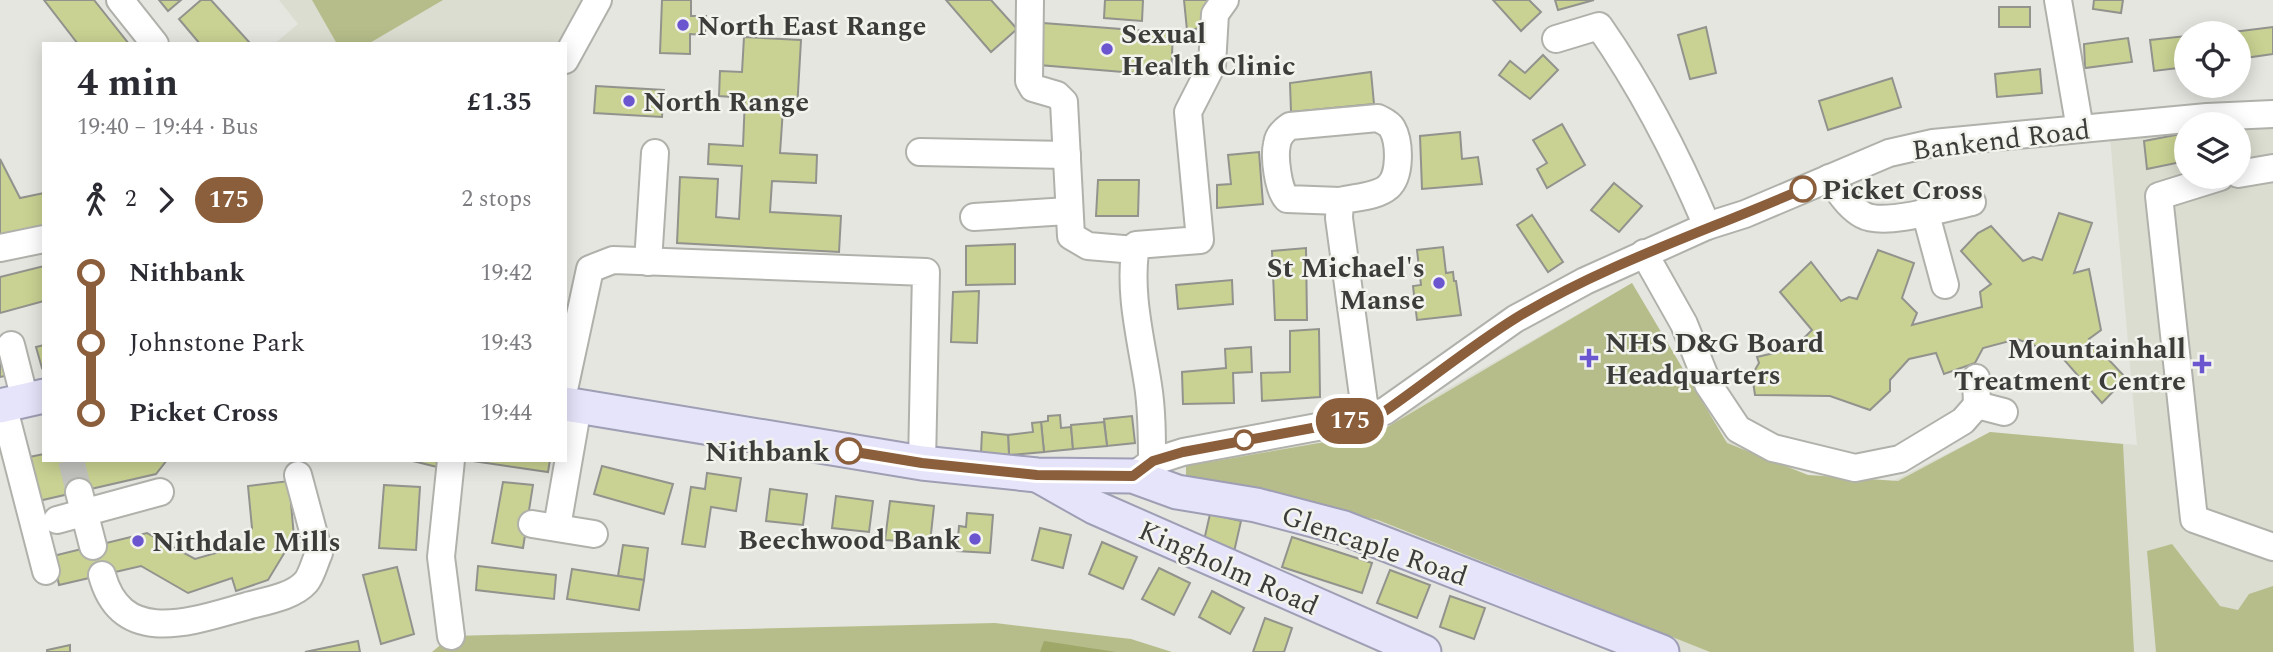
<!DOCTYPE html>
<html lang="en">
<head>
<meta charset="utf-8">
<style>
  :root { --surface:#fff; --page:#f7f7f7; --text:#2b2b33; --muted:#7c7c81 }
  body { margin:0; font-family:Spectral,serif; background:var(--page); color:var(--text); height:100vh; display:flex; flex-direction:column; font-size:26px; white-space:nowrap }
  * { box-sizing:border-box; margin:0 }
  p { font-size:23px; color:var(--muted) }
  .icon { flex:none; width:38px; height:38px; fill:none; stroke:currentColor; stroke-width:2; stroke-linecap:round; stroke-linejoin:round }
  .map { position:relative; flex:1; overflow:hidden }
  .sheet { position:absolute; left:42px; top:42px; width:525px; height:420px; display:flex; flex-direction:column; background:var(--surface); border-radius:0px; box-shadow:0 4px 18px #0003 }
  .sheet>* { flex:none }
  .badge { padding:0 14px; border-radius:23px; font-size:24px; line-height:46px }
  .controls { position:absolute; left:2174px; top:21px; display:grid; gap:14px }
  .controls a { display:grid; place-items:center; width:77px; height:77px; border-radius:50%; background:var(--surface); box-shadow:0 4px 18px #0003; font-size:35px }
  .map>.badge { position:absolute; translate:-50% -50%; box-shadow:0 0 0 4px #fff }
  .legs { display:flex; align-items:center; gap:10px; height:77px; padding:0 35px; font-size:23px }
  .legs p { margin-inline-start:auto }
  .headline { display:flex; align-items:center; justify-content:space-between; height:119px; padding:0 35px }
  h1 { font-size:38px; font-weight:700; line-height:52px }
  ul { padding:0 35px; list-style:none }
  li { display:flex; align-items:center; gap:24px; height:70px; font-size:26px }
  li i { display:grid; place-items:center; width:10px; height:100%; margin:0 9px; background:currentColor }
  li i::after { content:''; width:18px; height:18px; margin:-9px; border:5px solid; border-radius:50%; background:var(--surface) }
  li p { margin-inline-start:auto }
  li:first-child i { background:linear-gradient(#0000 50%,currentColor 0) }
  li:last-child i { background:linear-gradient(currentColor 50%,#0000 0) }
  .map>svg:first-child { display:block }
  .built { fill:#dbddd0 }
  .green { fill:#b6bd8a }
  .forest { fill:#9fa869 }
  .building { fill:#c9d292; stroke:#92938d; stroke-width:2 }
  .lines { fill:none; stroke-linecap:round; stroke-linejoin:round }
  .minor-tunnel { stroke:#c3c4bf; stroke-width:26; stroke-dasharray:26 13; stroke-linecap:butt }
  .minor-casing { stroke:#b0b1ab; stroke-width:30 }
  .major-casing { stroke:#9e9eb4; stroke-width:37 }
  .minor { stroke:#fff; stroke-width:26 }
  .major { stroke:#e5e4fa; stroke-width:33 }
  .line-1-casing { stroke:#fff; stroke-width:16 }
  .line-1 { stroke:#8b5e3c; stroke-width:10 }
  .poi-dot { fill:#6c56d0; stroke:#f2f3ed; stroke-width:2.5 }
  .stop-1-dot { fill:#fff; stroke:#8b5e3c; stroke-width:3.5 }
  .labels { text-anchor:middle; stroke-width:5; stroke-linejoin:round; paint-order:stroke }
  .poi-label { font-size:28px; font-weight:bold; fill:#3c3c3a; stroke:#f2f3ed; text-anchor:start }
  .street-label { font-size:28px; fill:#3c3c3a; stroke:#f2f3ed }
  .stop-label { font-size:28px; font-weight:bold; fill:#3c3c3a; stroke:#f2f3ed; text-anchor:start }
</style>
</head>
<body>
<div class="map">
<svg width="2273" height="652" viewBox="0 0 2273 652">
  <rect width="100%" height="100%" fill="#e5e6e0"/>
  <g class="built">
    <path d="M 279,0 L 581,0 L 557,44 L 274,44 L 298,24 Z"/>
    <path d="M 2273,117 L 2273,652 L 1670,652 L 1186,479 L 1186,465 L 1369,434 L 1632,283 L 1724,439 L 1808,475 L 1893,481 L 1990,432 L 2137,445 L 2110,137 L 2186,129 L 2186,177 L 2238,177 L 2238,124 Z"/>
  </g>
  <g class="green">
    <path d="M 312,0 L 443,0 L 368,44 L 337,44 Z"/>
    <path d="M 1632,283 L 1727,443 L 1808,475 L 1898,481 L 1990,432 L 2123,444 L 2134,652 L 1710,652 L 1378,520 L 1186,476 L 1186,466 L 1377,433 Z"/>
    <path d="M 2172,544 L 2220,606 L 2238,610 L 2249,594 L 2273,586 L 2273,652 L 2156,652 L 2147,551 Z"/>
    <path d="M 995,623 L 1131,639 L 1172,652 L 432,652 L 451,636 Z"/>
  </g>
  <path class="forest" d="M 1044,641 L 1116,652 L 1040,652 Z"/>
  <g class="building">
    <path d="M 44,0 L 94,0 L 129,44 L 78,44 Z"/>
    <path d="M 159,0 L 181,0 L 168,11 Z"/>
    <path d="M 201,0 L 211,0 L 250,43 L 200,44 L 179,19 Z"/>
    <path d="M 662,0 L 691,0 L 691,16 L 706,16 L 705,35 L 690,34 L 690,54 L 660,53 Z"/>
    <path d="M 946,0 L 991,0 L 1017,29 L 991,52 Z"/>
    <path d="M 1105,0 L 1143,0 L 1142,21 L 1104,18 Z"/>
    <path d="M 1184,0 L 1208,0 L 1209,27 L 1187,30 Z"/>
    <path d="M 1493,0 L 1529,0 L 1541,12 L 1521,31 Z"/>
    <path d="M 1555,0 L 1594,0 L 1558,10 Z"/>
    <path d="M 2094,0 L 2123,0 L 2121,13 L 2093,9 Z"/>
    <rect x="1999" y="7" width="31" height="20"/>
    <path d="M 1043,23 L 1173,33 L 1171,76 L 1039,65 Z"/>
    <path d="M 1706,27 L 1716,73 L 1690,79 L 1678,35 Z"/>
    <path d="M 2273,27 L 2273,54 L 2238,59 L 2238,33 L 2225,33 Z"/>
    <path d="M 2186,36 L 2186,67 L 2154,71 L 2150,40 Z"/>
    <path d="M 744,37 L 801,40 L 797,110 L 783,109 L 780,153 L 817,155 L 816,183 L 772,181 L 770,212 L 841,216 L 839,252 L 677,243 L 680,177 L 718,179 L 716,217 L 739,219 L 742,166 L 708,164 L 709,144 L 743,146 L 745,98 L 719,96 L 720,71 L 742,72 Z"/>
    <path d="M 2128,38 L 2132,62 L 2085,68 L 2084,44 Z"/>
    <path d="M 1543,55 L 1558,70 L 1530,99 L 1499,75 L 1510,61 L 1525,73 Z"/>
    <path d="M 2040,69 L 2042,93 L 1997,97 L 1995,74 Z"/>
    <path d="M 1371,72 L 1374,104 L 1291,112 L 1290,83 Z"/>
    <path d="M 1892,78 L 1901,107 L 1828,130 L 1819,101 Z"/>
    <path d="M 596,86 L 664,90 L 662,117 L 594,113 Z"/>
    <path d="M 1562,124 L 1585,165 L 1547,188 L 1537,169 L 1547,163 L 1533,140 Z"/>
    <path d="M 1460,132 L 1462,159 L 1478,157 L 1482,184 L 1422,189 L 1420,136 Z"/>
    <path d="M 2186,133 L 2186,161 L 2147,169 L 2144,141 Z"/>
    <path d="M 1259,152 L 1263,204 L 1217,208 L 1217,185 L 1231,184 L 1228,155 Z"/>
    <path d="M 0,159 L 20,198 L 44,193 L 44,229 L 0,239 Z"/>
    <path d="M 1098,180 L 1139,180 L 1138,216 L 1096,216 Z"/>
    <path d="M 1614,183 L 1642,206 L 1619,232 L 1591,210 Z"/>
    <path d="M 2059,213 L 2092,223 L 2074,273 L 2089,269 L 2101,330 L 2089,339 L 2126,378 L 2102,403 L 2060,355 L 2017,339 L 1983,348 L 1975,363 L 1944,374 L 1936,353 L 1909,359 L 1890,380 L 1890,391 L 1870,410 L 1830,396 L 1755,395 L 1752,375 L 1759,363 L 1757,357 L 1804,346 L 1804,338 L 1812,330 L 1780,292 L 1811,262 L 1841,301 L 1849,297 L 1857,299 L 1878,250 L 1914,263 L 1902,298 L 1917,313 L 1912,325 L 1982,307 L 1980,292 L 1991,284 L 1961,251 L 1978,233 L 1991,226 L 2023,261 L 2033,257 L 2042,260 Z"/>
    <path d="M 1532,215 L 1563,262 L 1548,272 L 1517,225 Z"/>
    <path d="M 1015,244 L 1015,284 L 966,285 L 966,246 Z"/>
    <path d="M 1443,247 L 1446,273 L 1453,272 L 1454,281 L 1456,281 L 1461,315 L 1417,320 L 1413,286 L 1421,285 L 1417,250 Z"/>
    <path d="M 1306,248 L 1307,320 L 1275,320 L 1272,251 Z"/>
    <path d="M 44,266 L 44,301 L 0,313 L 0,277 Z"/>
    <path d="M 1232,280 L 1233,304 L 1178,309 L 1176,285 Z"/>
    <path d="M 979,291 L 977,343 L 951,342 L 953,292 Z"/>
    <path d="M 1319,329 L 1320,397 L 1262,401 L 1261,373 L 1290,372 L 1290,331 Z"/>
    <path d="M 44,345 L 44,367 L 42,368 L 36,347 Z"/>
    <path d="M 1251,347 L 1252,372 L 1233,373 L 1234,403 L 1183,404 L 1182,372 L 1226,368 L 1225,349 Z"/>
    <path d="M 5,356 L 9,375 L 0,377 L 0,357 Z"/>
    <path d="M 1060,415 L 1061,428 L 1071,427 L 1073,449 L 1044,452 L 1041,422 L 1048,421 L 1048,416 Z"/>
    <path d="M 1132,416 L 1135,443 L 1107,446 L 1104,419 Z"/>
    <path d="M 1041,422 L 1044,452 L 1009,455 L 1008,435 L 1033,432 L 1032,423 Z"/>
    <path d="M 1104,422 L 1107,446 L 1073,449 L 1071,425 Z"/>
    <path d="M 982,432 L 1008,435 L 1009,455 L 981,453 Z"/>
    <path d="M 44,454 L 44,460 L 167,460 L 156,474 L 34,502 L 24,458 Z"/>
    <path d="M 409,460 L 443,460 L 441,468 Z"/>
    <path d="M 466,460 L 550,460 L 548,472 Z"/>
    <path d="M 602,466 L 673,484 L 664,514 L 594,494 Z"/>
    <path d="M 707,473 L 741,478 L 736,511 L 711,507 L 705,547 L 682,544 L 691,487 L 705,489 Z"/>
    <path d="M 289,481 L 294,537 L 268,580 L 236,591 L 232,578 L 188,593 L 141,566 L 59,585 L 53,556 L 147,533 L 195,559 L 244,545 L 252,528 L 248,486 Z"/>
    <path d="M 503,482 L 533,485 L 523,548 L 492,543 Z"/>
    <path d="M 384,485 L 420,487 L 416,550 L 379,548 Z"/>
    <path d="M 770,489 L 807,494 L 803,525 L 766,521 Z"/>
    <path d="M 836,496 L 873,501 L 869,532 L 832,528 Z"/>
    <path d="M 890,501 L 934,506 L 930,543 L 885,540 Z"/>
    <path d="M 967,513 L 993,515 L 990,553 L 957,551 L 959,526 L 966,527 Z"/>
    <path d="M 1210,514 L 1241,521 L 1234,552 L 1203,545 Z"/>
    <path d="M 1040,528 L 1071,535 L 1063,568 L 1032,560 Z"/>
    <path d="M 1292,537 L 1372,563 L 1362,593 L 1282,567 Z"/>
    <path d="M 1102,542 L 1137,557 L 1123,589 L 1089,574 Z"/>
    <path d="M 623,545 L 648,548 L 644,580 L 618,576 Z"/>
    <path d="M 478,566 L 556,575 L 554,599 L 476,590 Z"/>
    <path d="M 397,567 L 414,634 L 381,644 L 363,575 Z"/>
    <path d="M 1159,568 L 1190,583 L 1174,615 L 1142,599 Z"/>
    <path d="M 572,569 L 644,580 L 639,610 L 567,599 Z"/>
    <path d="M 1390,570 L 1430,585 L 1417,618 L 1377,603 Z"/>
    <path d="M 1212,591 L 1244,608 L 1230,634 L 1199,617 Z"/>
    <path d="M 1450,596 L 1485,608 L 1474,639 L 1440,627 Z"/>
    <path d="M 1265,618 L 1292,628 L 1284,652 L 1253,652 Z"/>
    <path d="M 358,641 L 360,652 L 305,652 Z"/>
    <path d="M 70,645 L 70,652 L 47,652 L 47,650 Z"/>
  </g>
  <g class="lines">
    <path class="minor-tunnel" d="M 71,460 L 79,492"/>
    <g class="minor-casing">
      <g id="minor">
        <path d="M 120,0 L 155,44"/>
        <path d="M 1030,0 L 1029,81 L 1033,88 L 1057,95 L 1064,102 L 1071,236 L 1088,246 L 1135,250"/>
        <path d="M 2058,0 L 2080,129"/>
        <path d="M 1556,39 L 1599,26 C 1643,89 1677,155 1707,226"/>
        <path d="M 565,60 L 598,0"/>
        <path d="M 920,152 L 1067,155"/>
        <path d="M 2238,174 L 2273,168"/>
        <path d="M 2220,177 L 2159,196 L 2194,519 L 2273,547"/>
        <path d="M 1829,178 C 1839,191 1848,207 1863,215 C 1884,227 1948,207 1972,202"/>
        <path d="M 1340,201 C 1354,197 1377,197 1388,187 C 1401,176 1400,142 1392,128 C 1389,123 1383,121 1378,118 L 1290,126 C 1284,130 1278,136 1277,144 C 1274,157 1278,190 1287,199 L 1340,201 L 1339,218 L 1366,418"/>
        <path d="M 1925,211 L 1945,285"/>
        <path d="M 974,217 L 1068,211"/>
        <path d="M 0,248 L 44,239"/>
        <path d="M 1644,253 L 1684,324 L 1708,384 L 1738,429 L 1773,448 L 1855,468 L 1900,459 L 1963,421 L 1977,405 L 2004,412"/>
        <path d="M 648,262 L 655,153"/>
        <path d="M 11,345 L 25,400"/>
        <path d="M 1976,378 L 1977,405"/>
        <path d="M 565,385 L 590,269 L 613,260 L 926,272 L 922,463"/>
        <path d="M 3,405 L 46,571"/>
        <path d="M 451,460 L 441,557 L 451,636"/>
        <path d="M 1152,462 C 1152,436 1152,410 1148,385 C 1141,339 1128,292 1136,245 L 1200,240 L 1188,112 L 1212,65 L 1215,14 L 1225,0"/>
        <path d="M 1133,476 L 1152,462 L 1183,452 L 1366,418 L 1385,411 L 1515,319 L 1585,281 L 1707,226 L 1745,214 L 1889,153 L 1933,143 L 2207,117 L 2273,114"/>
        <path d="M 79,492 L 93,546"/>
        <path d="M 57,520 L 160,492"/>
        <path d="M 532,524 L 594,534"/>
        <path d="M 557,527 L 578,406"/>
        <path d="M 102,575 C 122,648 193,621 247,606 C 265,601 293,597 306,582 C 312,575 315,561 319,553 L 298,475"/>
      </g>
    </g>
    <g class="major-casing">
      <g id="major">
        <path d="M 565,404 L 922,463 L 1037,475 L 1133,476 L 1177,492 L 1256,505 L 1344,528 L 1662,652"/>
        <path d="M 0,406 L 44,396"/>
        <path d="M 1039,476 L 1094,507 L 1424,652"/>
      </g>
    </g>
    <use href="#minor" class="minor"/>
    <use href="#major" class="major"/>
  </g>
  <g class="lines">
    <g class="line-1-casing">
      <path id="line-1" d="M 849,451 L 922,463 L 1037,475 L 1133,476 L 1153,461 L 1183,452 L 1366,418 L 1385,411 C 1428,381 1471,346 1516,318 C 1607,263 1707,231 1803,189"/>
    </g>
    <use href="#line-1" class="line-1"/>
  </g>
  <g class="poi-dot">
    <circle cx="683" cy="25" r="7"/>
    <circle cx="1107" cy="49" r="7"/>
    <circle cx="629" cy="101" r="7"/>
    <circle cx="1439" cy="283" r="7"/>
    <path d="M1585.5 347.5h7v7h7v7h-7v7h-7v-7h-7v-7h7z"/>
    <path d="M2198.5 353.5h7v7h7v7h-7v7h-7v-7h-7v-7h7z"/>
    <circle cx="975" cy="539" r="7"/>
    <circle cx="138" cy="541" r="7"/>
  </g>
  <g class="stop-1-dot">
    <circle cx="1803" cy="189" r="12"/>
    <circle cx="1244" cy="440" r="9"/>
    <circle cx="849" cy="451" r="12"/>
  </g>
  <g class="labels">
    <g class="poi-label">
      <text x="697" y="35">North East Range</text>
      <text x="1121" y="43">Sexual<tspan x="1121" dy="32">Health Clinic</tspan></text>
      <text x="643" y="111">North Range</text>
      <text x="1425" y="277" text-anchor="end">St Michael's<tspan x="1425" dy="32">Manse</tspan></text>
      <text x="1605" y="352">NHS D&amp;G Board<tspan x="1605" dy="32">Headquarters</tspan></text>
      <text x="2186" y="358" text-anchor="end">Mountainhall<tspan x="2186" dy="32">Treatment Centre</tspan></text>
      <text x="961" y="549" text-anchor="end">Beechwood Bank</text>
      <text x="152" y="551">Nithdale Mills</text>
    </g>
    <g class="street-label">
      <text transform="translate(2001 139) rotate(-7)" y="10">Bankend Road</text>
      <text transform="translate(1375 545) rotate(19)" y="10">Glencaple Road</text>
      <text transform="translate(1229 567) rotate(24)" y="10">Kingholm Road</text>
    </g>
    <g class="stop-label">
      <text x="1822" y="199">Picket Cross</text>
      <text x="830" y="461" text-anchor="end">Nithbank</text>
    </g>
  </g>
</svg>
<div class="controls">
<a><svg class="icon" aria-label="locate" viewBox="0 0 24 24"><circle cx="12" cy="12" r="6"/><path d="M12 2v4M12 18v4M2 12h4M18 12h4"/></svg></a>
<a><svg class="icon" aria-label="layers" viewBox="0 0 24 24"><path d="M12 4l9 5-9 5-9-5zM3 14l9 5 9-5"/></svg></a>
</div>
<b class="badge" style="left:1350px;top:421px;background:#8b5e3c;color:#fff">175</b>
<section class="sheet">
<div class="headline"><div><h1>4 min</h1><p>19:40 – 19:44 · Bus</p></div><b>£1.35</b></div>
<div class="legs"><svg class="icon" aria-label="walk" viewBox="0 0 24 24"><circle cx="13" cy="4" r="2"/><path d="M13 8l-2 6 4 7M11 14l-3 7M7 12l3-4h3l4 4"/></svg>2<svg class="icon" aria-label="forward" viewBox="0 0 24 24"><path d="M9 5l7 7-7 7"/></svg><b class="badge" style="background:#8b5e3c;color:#fff">175</b><p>2 stops</p></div>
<ul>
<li><i style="color:#8b5e3c"></i><b>Nithbank</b><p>19:42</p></li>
<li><i style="color:#8b5e3c"></i><span>Johnstone Park</span><p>19:43</p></li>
<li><i style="color:#8b5e3c"></i><b>Picket Cross</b><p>19:44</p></li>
</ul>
</section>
</div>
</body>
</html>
